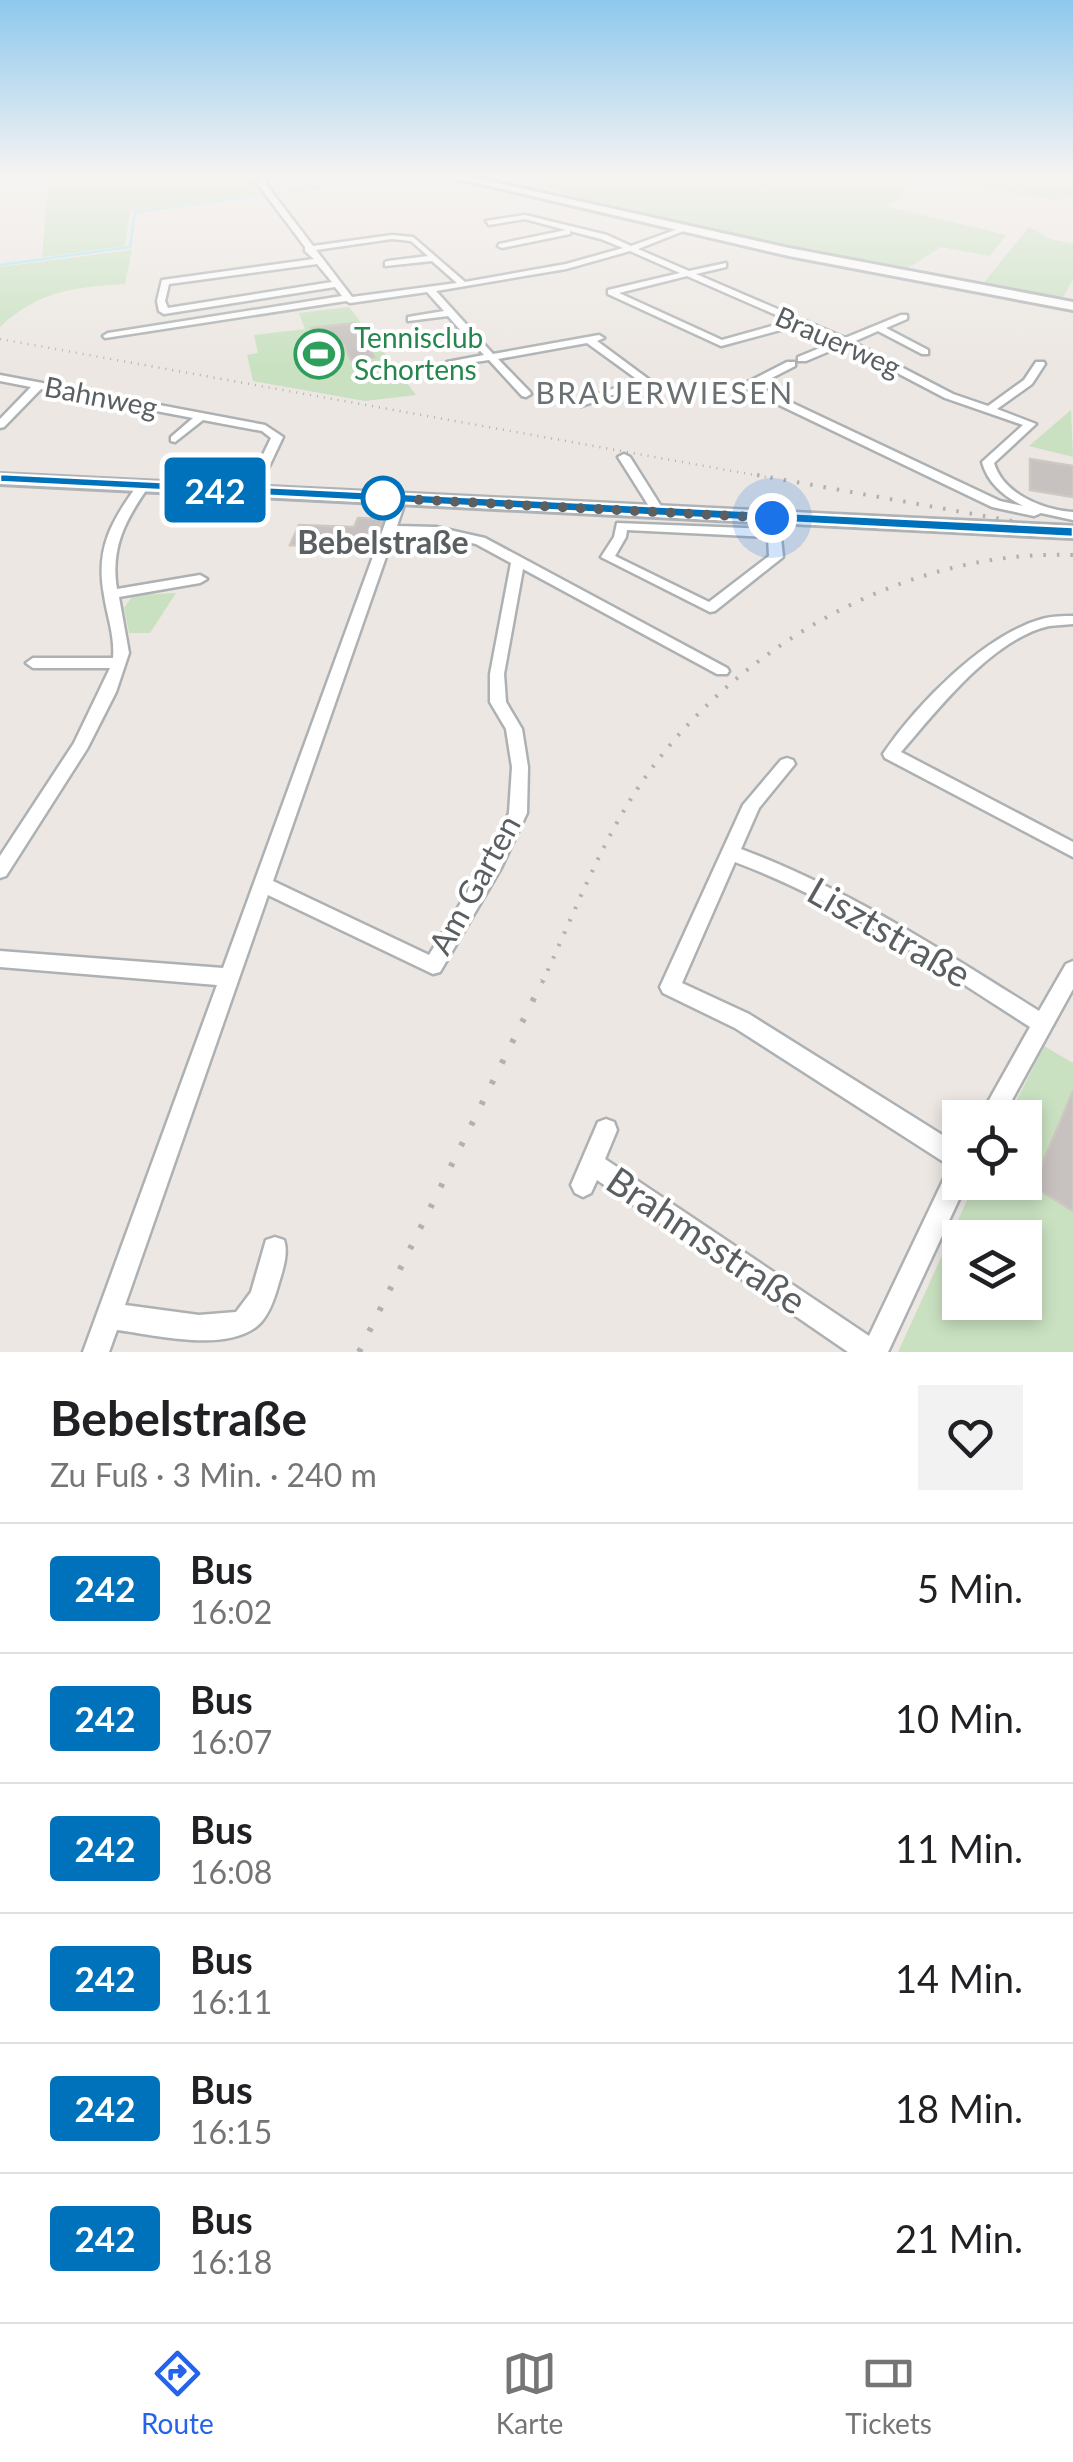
<!DOCTYPE html>
<html lang="de">
<head>
<meta charset="utf-8">
<style>
  :root { --surface:#fff; --page:#f2f2f2; --text:#202124; --muted:#757577; --line:#e0e0e0; --accent:#2563eb }
  body { margin:0; font-family:Lato,sans-serif; background:var(--page); color:var(--text); height:100vh; display:flex; flex-direction:column; font-size:38px; white-space:nowrap }
  * { box-sizing:border-box; margin:0 }
  p { font-size:32px; color:var(--muted) }
  .icon { flex:none; width:55px; height:55px; fill:none; stroke:currentColor; stroke-width:2; stroke-linecap:round; stroke-linejoin:round }
  .map { position:relative; height:1352px; overflow:hidden }
  .panel { display:flex; flex-direction:column; background:var(--surface); flex:1 }
  .panel>* { flex:none }
  .badge { padding:0 20px; border-radius:8px; font-size:35px; line-height:65px }
  .fabs { position:absolute; left:942px; top:1100px; display:grid; gap:20px }
  .fabs a { display:grid; place-items:center; width:100px; height:100px; border-radius:0px; background:var(--surface); box-shadow:0 5px 15px #0003; font-size:50px }
  .you { position:absolute; width:50px; height:50px; margin:-25px; border:8px solid #fff; border-radius:50%; background:#1a73e8; box-shadow:0 0 0 15px #1a73e833 }
  .map>.badge { position:absolute; translate:-50% -50%; box-shadow:0 0 0 5px #fff }
  .round { display:grid; place-items:center; flex:none; width:105px; height:105px; border-radius:0px; background:var(--page) }
  .headline { display:flex; align-items:center; justify-content:space-between; height:170px; padding:0 50px }
  h1 { font-size:48px; font-weight:700; line-height:75px }
  ul { padding:0; list-style:none }
  li { display:flex; align-items:center; gap:30px; height:130px; padding:0 50px; border-top:2px solid var(--line) }
  li div { flex:1 }
  li b { display:block; font-size:38px }
  li em { font-style:normal }
  li .badge { min-width:110px; font-weight:700; text-align:center }
  .dock { display:flex; justify-content:space-around; align-items:center; height:140px; border-top:2px solid var(--line); background:var(--surface); font-size:28px; color:var(--muted) }
  .dock a { display:grid; justify-items:center; gap:5px }
  .dock .current { color:var(--accent) }
  .map>svg:first-child { display:block }
  .green { fill:#c9e1c1; fill-rule:evenodd }
  .lines { fill:none; stroke-linecap:round; stroke-linejoin:round }
  .stream { stroke:#a8e7f5; stroke-width:2.5 }
  .building { fill:#c7c2bf; stroke:#cfc7c1; stroke-width:2.5 }
  .street-casing { stroke:#adb1b3; stroke-width:5 }
  .secondary-casing { stroke:#afb3b6; stroke-width:6 }
  .street { fill:#fff; fill-rule:evenodd }
  .secondary { fill:#fff; fill-rule:evenodd }
  .rail-far2 { stroke:#b0b1b1; stroke-width:2.5; stroke-dasharray:1 6; stroke-linecap:butt }
  .rail-far1 { stroke:#b0b1b1; stroke-width:4; stroke-dasharray:2.5 11; stroke-linecap:butt }
  .rail { stroke:#b0b1b1; stroke-width:6; stroke-dasharray:4 19; stroke-linecap:butt }
  .line { fill:#0072bc; stroke:#fff; stroke-width:2.5 }
  .walk { stroke:#5a5f61; stroke-width:10; stroke-dasharray:0 18 }
  .stop-dot { fill:#fff; stroke:#0072bc; stroke-width:5 }
  .labels { text-anchor:middle; stroke-width:8; stroke-linejoin:round; paint-order:stroke }
  .far-leisure-label { font-size:28px; fill:#27864d; stroke:#fff; text-anchor:start }
  .far-street-label { font-size:28px; fill:#5a5f61; stroke:#fff }
  .far-neighbourhood-label { font-size:30px; letter-spacing:2.5px; fill:#6b7173; stroke:#fff }
  .stop-label { font-size:32px; font-weight:bold; fill:#5a5f61; stroke:#fff }
  .street-label { font-size:32px; fill:#5a5f61; stroke:#fff }
  .near-street-label { font-size:38px; fill:#5a5f61; stroke:#fff }
</style>
</head>
<body>
<div class="map">
<svg width="1073" height="1352" viewBox="0 0 1073 1352">
  <rect width="100%" height="100%" fill="#ece7e2"/>
  <g class="green">
    <path d="M 49,177 L 258,177 L 253,179 L 265,193 L 130,211 L 125,246 L 42,257 Z"/>
    <path d="M 525,177 L 1044,177 L 1073,184 L 1073,195 L 1056,200 L 923,178 L 897,186 L 912,192 L 885,206 L 1006,235 L 990,256 L 941,247 L 903,271 L 585,203 Z"/>
    <path d="M 1029,227 L 1050,239 L 1073,244 L 1073,279 L 1061,301 L 981,286 Z"/>
    <path d="M 132,250 L 125,284 C 74,287 38,291 0,327 L 0,267 Z"/>
    <path d="M 349,307 L 416,395 L 365,401 L 253,381 L 247,355 L 258,353 L 254,335 L 305,329 L 299,313 Z"/>
    <path d="M 1071,410 L 1073,457 L 1029,446 Z"/>
    <path d="M 176,593 L 150,633 L 129,633 L 124,608 L 133,595 Z"/>
    <path d="M 1044,1046 L 1073,1063 L 1073,1352 L 898,1352 L 975,1183 L 1025,1182 L 1025,1118 L 1008,1117 ZM 960,1238 L 1025,1238 L 1025,1302 L 960,1302 Z"/>
  </g>
  <g class="lines">
    <path class="stream" d="M 0,265 L 130,247 L 135,212 L 352,183 L 345,177"/>
  </g>
  <g class="building">
    <path d="M 355,323 L 374,357 L 351,360 L 344,344 L 318,347 L 311,328 Z"/>
    <path d="M 1030,459 L 1073,466 L 1073,497 L 1030,490 Z"/>
    <path d="M 358,518 L 383,519 L 372,550 L 290,545 L 299,525 L 354,527 Z"/>
    <path d="M 1073,1091 L 1073,1211 L 1033,1186 Z"/>
  </g>
  <g class="lines">
    <g class="street-casing">
      <g id="street">
        <path d="M 262,177 L 269,177 L 265,183 L 313,246 L 392,235 L 413,237 L 465,282 L 566,264 L 623,248 L 601,239 L 570,231 L 570,234 L 502,248 L 498,246 L 499,244 L 566,230 L 525,219 L 489,225 L 486,221 L 525,215 L 607,235 L 631,246 L 686,226 L 686,230 L 638,249 L 689,271 L 726,263 L 726,267 L 696,274 L 845,338 L 901,315 L 907,315 L 907,319 L 886,328 L 928,350 L 928,354 L 922,354 L 878,331 L 853,342 L 953,394 L 988,406 L 1024,380 L 1036,362 L 1044,362 L 1045,364 L 1032,384 L 997,409 L 1036,424 L 994,463 C 1003,494 1043,510 1073,512 L 1073,520 L 1041,513 L 1034,516 L 992,507 L 744,388 L 744,384 L 787,362 L 795,362 L 795,366 L 756,386 L 1000,501 L 1023,506 C 1004,496 988,484 982,462 L 1023,425 L 945,398 L 844,345 L 806,361 L 798,361 L 798,357 L 837,341 L 799,325 L 721,346 L 608,294 L 608,290 L 680,273 L 630,251 L 566,269 L 436,291 L 493,354 L 599,335 L 604,338 L 597,341 L 651,381 L 582,406 L 578,405 L 578,401 L 638,380 L 587,343 L 498,359 L 530,392 L 531,394 L 526,397 L 522,396 L 489,360 L 447,366 L 447,362 L 484,355 L 467,337 L 426,343 L 426,339 L 462,332 L 448,316 L 408,321 L 408,317 L 444,311 L 427,292 L 350,303 L 346,301 L 105,338 L 103,336 L 108,333 L 342,296 L 335,287 L 164,314 L 159,311 L 157,301 L 162,280 L 314,259 L 305,251 L 305,247 L 257,183 ZM 392,239 L 411,241 L 428,256 L 388,261 L 385,262 L 385,266 L 432,261 L 457,283 L 352,297 L 316,250 ZM 317,264 L 332,282 L 168,308 L 165,301 L 169,284 ZM 687,276 L 790,321 L 722,340 L 619,293 Z"/>
        <path d="M 0,375 L 265,425 L 283,437 L 257,492 L 251,496 L 245,492 L 271,438 L 262,431 L 203,420 L 175,442 L 171,441 L 171,437 L 193,418 L 41,389 L 4,427 L 0,428 L 0,419 L 31,387 L 0,381 Z"/>
        <path d="M 624,454 L 630,457 L 664,511 L 662,514 L 654,514 L 652,511 L 618,457 Z"/>
        <path d="M 143,482 L 149,486 C 126,519 110,547 117,589 L 200,575 L 207,579 L 200,583 L 119,597 L 129,653 L 116,692 L 87,749 L 6,876 L 0,878 L 0,856 L 74,743 L 110,668 L 33,668 L 26,663 L 33,658 L 113,658 C 115,636 107,616 104,595 C 95,548 112,520 139,483 Z"/>
        <path d="M 400,495 L 406,499 L 397,526 L 436,527 L 485,538 L 727,668 L 729,671 L 727,674 L 717,674 L 523,569 L 504,674 L 506,702 L 522,729 L 528,767 L 527,813 L 501,868 L 440,972 L 433,974 L 268,895 L 125,1305 L 199,1315 L 236,1312 L 251,1292 L 266,1240 L 275,1237 L 284,1240 C 289,1254 282,1272 278,1286 C 274,1300 268,1318 256,1327 C 223,1352 155,1335 117,1330 L 109,1352 L 83,1352 L 217,985 L 0,967 L 0,951 L 223,968 L 394,499 ZM 394,534 L 436,535 L 476,544 L 511,563 L 490,674 L 490,702 L 506,729 L 512,767 L 509,813 L 487,860 L 429,955 L 273,881 Z"/>
        <path d="M 773,514 L 779,518 L 783,557 L 715,611 L 710,612 L 601,557 L 614,537 L 617,523 L 768,529 L 767,518 ZM 627,530 L 768,537 L 769,556 L 709,602 L 615,556 L 626,537 Z"/>
        <path d="M 1073,616 L 1073,624 C 1065,625 1057,625 1049,626 C 992,639 938,709 901,752 L 1073,842 L 1073,857 L 885,758 L 883,754 C 916,705 984,635 1042,619 C 1052,616 1063,616 1073,616 Z"/>
        <path d="M 787,758 L 793,760 L 795,764 L 759,808 L 741,849 C 848,889 943,951 1039,1011 L 1066,964 L 1073,961 L 1073,989 L 1002,1118 L 979,1118 L 1030,1027 C 935,966 842,902 735,862 L 682,983 L 749,1014 L 960,1146 L 960,1182 L 967,1182 L 888,1352 L 848,1352 L 597,1180 L 591,1193 L 583,1197 L 575,1193 L 571,1185 L 598,1122 L 606,1119 L 614,1122 L 617,1130 L 605,1159 L 869,1336 L 950,1166 L 735,1028 L 663,993 L 660,987 L 743,805 L 781,760 Z"/>
      </g>
    </g>
    <g class="secondary-casing">
      <g id="secondary">
        <path d="M 451,177 L 471,177 L 789,248 L 1073,302 L 1073,310 L 789,256 Z"/>
        <path d="M 0,474 L 1073,526 L 1073,538 L 0,484 Z"/>
      </g>
    </g>
    <use href="#street" class="street"/>
    <use href="#secondary" class="secondary"/>
    <path class="rail-far2" d="M 0,339 L 771,478"/>
    <g class="rail-far1">
      <path d="M 757,475 L 1073,532"/>
      <path d="M 542,983 C 574,914 601,841 644,779 C 738,644 909,549 1073,555"/>
    </g>
    <path class="rail" d="M 359,1352 L 543,980"/>
  </g>
  <linearGradient id="sky" x2="0" y2="1"><stop stop-color="#8ec8ed"/><stop offset="0.48" stop-color="#f6f4f2"/><stop offset="1" stop-color="#f6f4f2" stop-opacity="0"/></linearGradient>
  <rect width="1073" height="366" fill="url(#sky)"/>
  <path class="line" d="M 0,474 L 1073,527 L 1073,537 L 0,482 Z"/>
  <g class="lines">
    <path class="walk" d="M 383,498 L 772,518"/>
  </g>
  <defs>
    <g id="stadium-ring" transform="scale(2.5)"><circle r="9.5" fill="#fff" stroke="#2e9e5b" stroke-width="1.5"/><path d="M0-5a6.5 5 0 1 0 0 10a6.5 5 0 1 0 0-10ZM-3.5-1.8h7v3.6h-7Z" fill="#2e9e5b"/></g>
  </defs>
  <g fill-rule="evenodd">
    <use href="#stadium-ring" x="319" y="354"/>
  </g>
  <circle class="stop-dot" cx="383" cy="498" r="20"/>
  <g class="labels">
    <g class="far-leisure-label">
      <text x="354" y="348">Tennisclub<tspan x="354" dy="32">Schortens</tspan></text>
    </g>
    <g class="far-street-label">
      <text transform="translate(838 342) rotate(24)" y="10">Brauerweg</text>
      <text transform="translate(101 397) rotate(11)" y="10">Bahnweg</text>
    </g>
    <g class="far-neighbourhood-label">
      <text x="665" y="404">BRAUERWIESEN</text>
    </g>
    <g class="stop-label">
      <text x="383" y="554">Bebelstraße</text>
    </g>
    <g class="street-label">
      <text transform="translate(475 885) rotate(-61)" y="11">Am Garten</text>
    </g>
    <g class="near-street-label">
      <text transform="translate(889 933) rotate(30)" y="13">Lisztstraße</text>
      <text transform="translate(706 1241) rotate(34)" y="13">Brahmsstraße</text>
    </g>
  </g>
</svg>
<div class="fabs">
<a><svg class="icon" aria-label="locate" viewBox="0 0 24 24"><circle cx="12" cy="12" r="6"/><path d="M12 2v4M12 18v4M2 12h4M18 12h4"/></svg></a>
<a><svg class="icon" aria-label="layers" viewBox="0 0 24 24"><path d="M12 4l9 5-9 5-9-5zM3 14l9 5 9-5"/></svg></a>
</div>
<div class="you" style="left:772px;top:518px"></div>
<b class="badge" style="left:215px;top:490px;background:#0072bc;color:#fff">242</b>
</div>
<section class="panel">
<div class="headline"><div><h1>Bebelstraße</h1><p>Zu Fuß · 3 Min. · 240 m</p></div><a class="round"><svg class="icon" aria-label="heart" viewBox="0 0 24 24"><path d="M12 20l-8-8c-3-5 5-10 8-4 3-6 11-1 8 4z"/></svg></a></div>
<ul>
<li><span class="badge" style="background:#0072bc;color:#fff">242</span><div><b>Bus</b><p>16:02</p></div><em>5 Min.</em></li>
<li><span class="badge" style="background:#0072bc;color:#fff">242</span><div><b>Bus</b><p>16:07</p></div><em>10 Min.</em></li>
<li><span class="badge" style="background:#0072bc;color:#fff">242</span><div><b>Bus</b><p>16:08</p></div><em>11 Min.</em></li>
<li><span class="badge" style="background:#0072bc;color:#fff">242</span><div><b>Bus</b><p>16:11</p></div><em>14 Min.</em></li>
<li><span class="badge" style="background:#0072bc;color:#fff">242</span><div><b>Bus</b><p>16:15</p></div><em>18 Min.</em></li>
<li><span class="badge" style="background:#0072bc;color:#fff">242</span><div><b>Bus</b><p>16:18</p></div><em>21 Min.</em></li>
</ul>
</section>
<nav class="dock">
<a class="current"><svg class="icon" aria-label="directions" viewBox="0 0 24 24"><path d="M12 3l9 9-9 9-9-9zM9 14v-3h6M13 9l2 2-2 2"/></svg>Route</a>
<a><svg class="icon" aria-label="map" viewBox="0 0 24 24"><path d="M3 6l6-2 6 2 6-2v14l-6 2-6-2-6 2zM9 4v14M15 6v14"/></svg>Karte</a>
<a><svg class="icon" aria-label="tickets" viewBox="0 0 24 24"><path d="M3 7h18v10H3zM15 7v10"/></svg>Tickets</a>
</nav>
</body>
</html>
